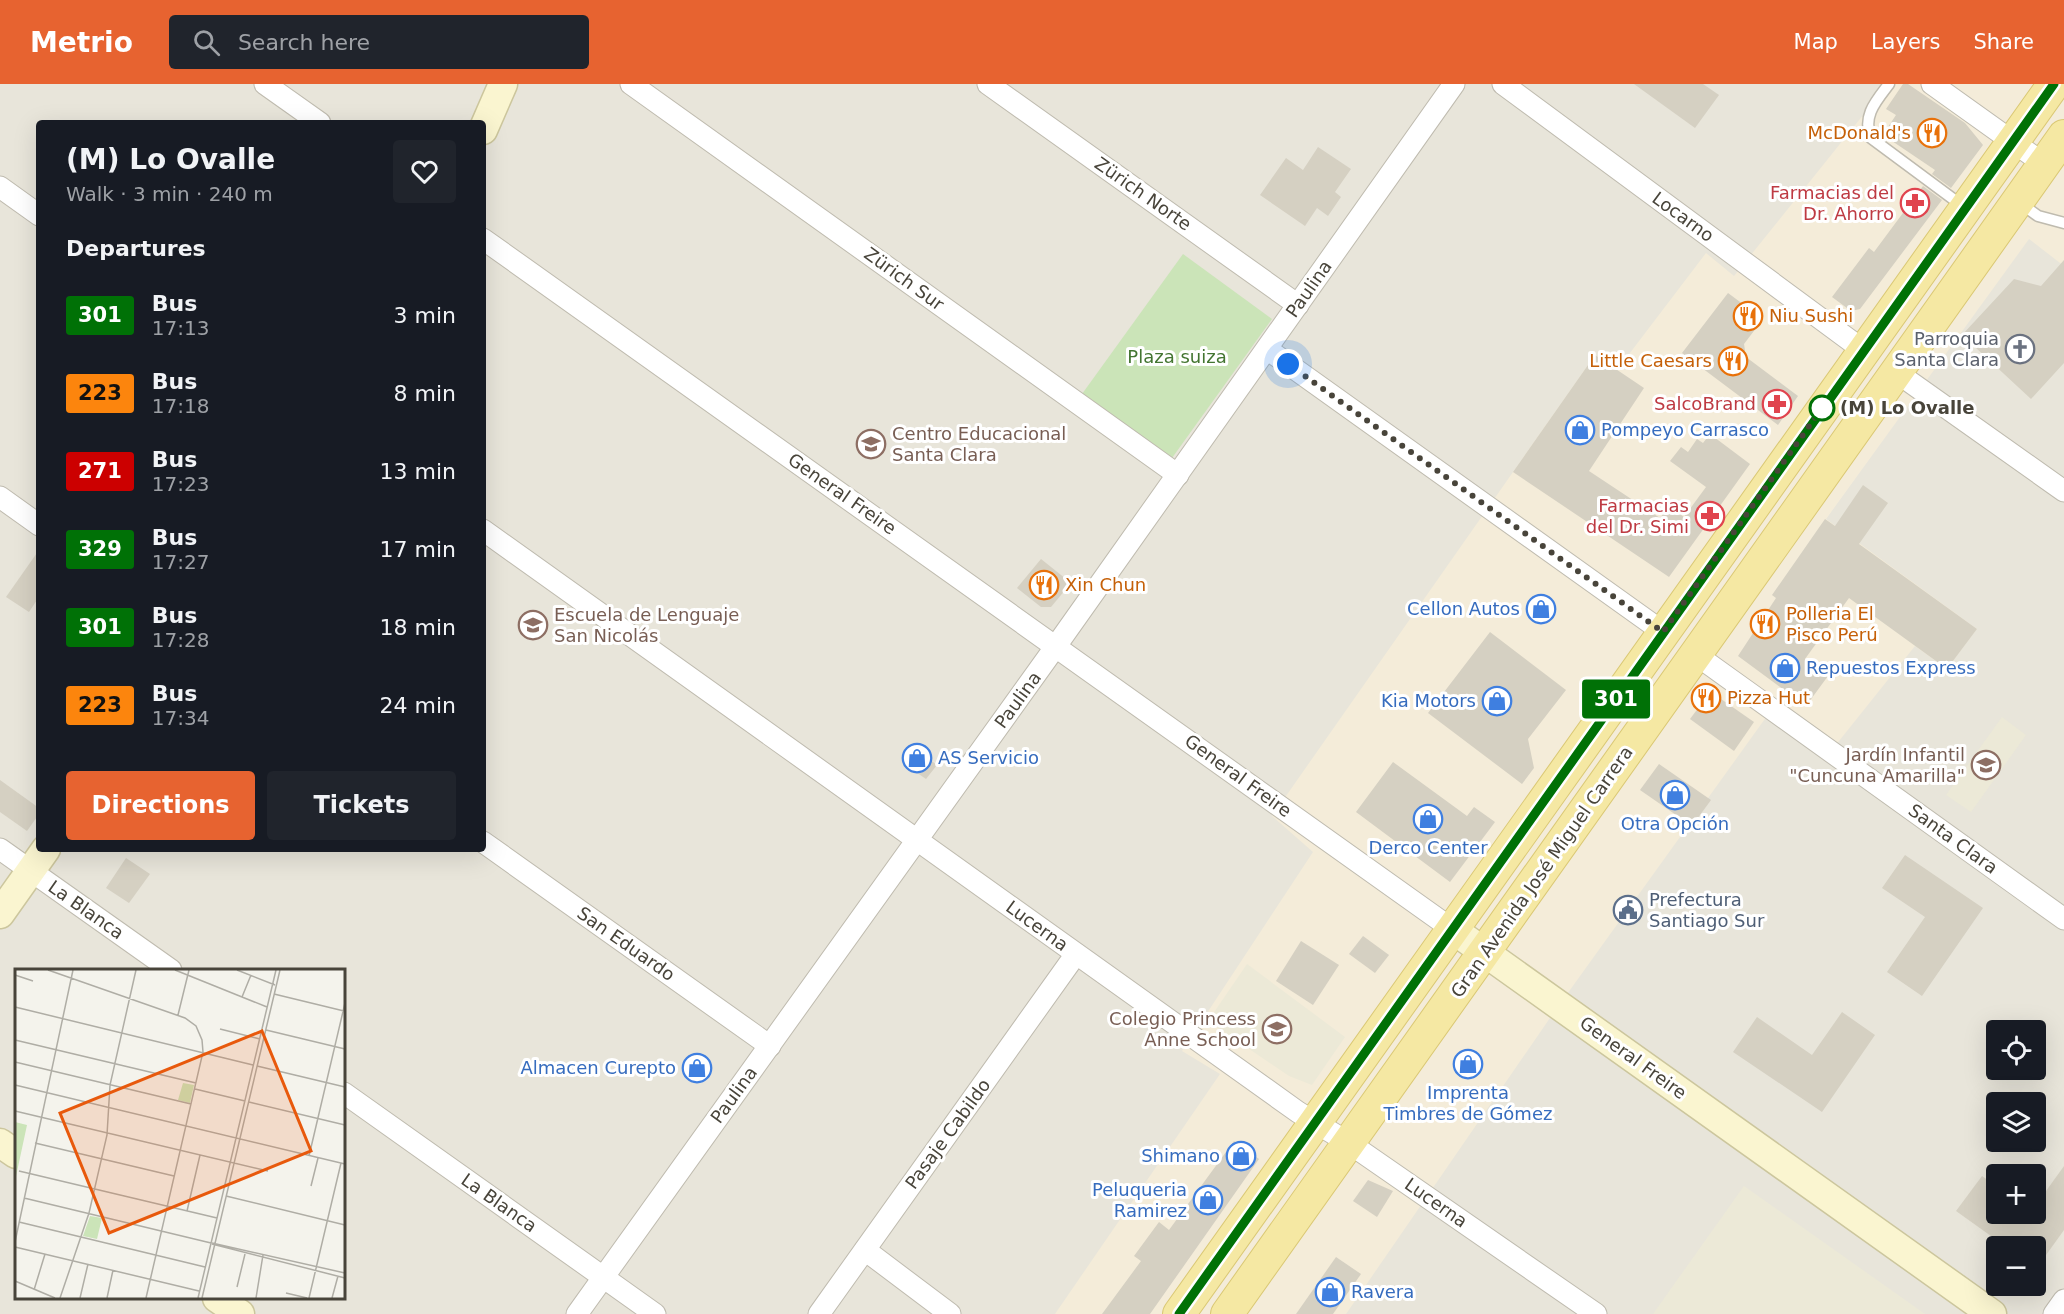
<!DOCTYPE html>
<html lang="en">
<head>
<meta charset="utf-8">
<style>
  :root { --surface:#171b24; --page:#20242c; --text:#f1f3f6; --muted:#9ea1a6; --accent:#e76330 }
  body { margin:0; font-family:"DejaVu Sans",sans-serif; background:var(--page); color:var(--text); height:100vh; display:flex; flex-direction:column; font-size:22px; white-space:nowrap }
  * { box-sizing:border-box; margin:0 }
  p { font-size:20px; color:var(--muted) }
  .icon { flex:none; width:33px; height:33px; fill:none; stroke:currentColor; stroke-width:2; stroke-linecap:round; stroke-linejoin:round }
  .map { position:relative; flex:1; overflow:hidden }
  .side { position:absolute; left:36px; top:36px; width:450px; height:732px; display:flex; flex-direction:column; background:var(--surface); border-radius:6px; box-shadow:0 6px 24px #0002 }
  .side>* { flex:none }
  .badge { padding:0 12px; border-radius:4px; font-size:21px; line-height:39px }
  .buttons { position:absolute; left:1986px; top:936px; display:grid; gap:12px }
  .buttons a { display:grid; place-items:center; width:60px; height:60px; border-radius:6px; background:var(--surface); box-shadow:0 6px 24px #0002; font-size:30px }
  .you { position:absolute; width:30px; height:30px; margin:-15px; border:4px solid #fff; border-radius:50%; background:#1a73e8; box-shadow:0 0 0 9px #1a73e833 }
  .map>.badge { position:absolute; translate:-50% -50%; box-shadow:0 0 0 3px #fff }
  h2 { padding:0 30px; font-size:22px; line-height:54px }
  .round { display:grid; place-items:center; flex:none; width:63px; height:63px; border-radius:6px; background:var(--page) }
  .headline { display:flex; align-items:center; justify-content:space-between; height:102px; padding:0 30px }
  h1 { font-size:28px; font-weight:800; line-height:45px }
  .cta { display:flex; gap:12px; margin-top:auto; padding:12px 30px }
  .cta a { flex:1; height:69px; border-radius:6px; background:var(--accent); color:#fff; font-size:24px; font-weight:800; line-height:69px; text-align:center }
  .cta a+a { background:var(--page); color:var(--text) }
  ul { padding:0; list-style:none }
  li { display:flex; align-items:center; gap:18px; height:78px; padding:0 30px }
  li div { flex:1 }
  li b { display:block; font-size:22px }
  li em { font-style:normal }
  li .badge { min-width:66px; font-weight:700; text-align:center }
  header { display:flex; align-items:center; gap:36px; box-sizing:border-box; height:84px; padding:0 30px; background:var(--accent); color:#fff }
  header strong { font-size:28px }
  nav { display:flex; gap:33px; margin-inline-start:auto; font-size:21px }
  .search { width:420px; height:54px; background:var(--page); display:flex; align-items:center; gap:15px; box-sizing:border-box; padding:0 21px; border-radius:6px; color:var(--muted); font-size:22px }
  .map>svg:first-child { display:block }
  .residential { fill:#e8e5da; fill-rule:evenodd }
  .commercial { fill:#f4ecd9 }
  .education { fill:#ece9d7 }
  .green { fill:#cbe4b8 }
  .building { fill:#d5d0c2 }
  .lines { fill:none; stroke-linecap:round; stroke-linejoin:round }
  .lane-casing { stroke:#bfbbaf; stroke-width:13 }
  .street-casing { stroke:#bfbbaf; stroke-width:23 }
  .secondary-casing { stroke:#ccc69d; stroke-width:31 }
  .primary-casing { stroke:#dac874; stroke-width:34 }
  .lane { stroke:#fff; stroke-width:10 }
  .street { stroke:#fff; stroke-width:21 }
  .secondary { stroke:#faf5d0; stroke-width:28 }
  .primary { stroke:#f5e8a3; stroke-width:32 }
  .line-casing { stroke:#fff; stroke-width:14 }
  .line { stroke:#007106; stroke-width:9 }
  .walk { stroke:#48443a; stroke-width:6; stroke-dasharray:0 10.8 }
  .stop-dot { fill:#fff; stroke:#007106; stroke-width:3 }
  .labels { text-anchor:middle; stroke-width:6; stroke-linejoin:round; paint-order:stroke }
  .food-label { font-size:18px; fill:#c56008; stroke:#fff; text-anchor:start }
  .health-label { font-size:18px; fill:#be3a42; stroke:#fff; text-anchor:end }
  .street-label { font-size:18px; fill:#48443a; stroke:#fff }
  .worship-label { font-size:18px; fill:#5b616d; stroke:#fff; text-anchor:end }
  .park-label { font-size:18px; fill:#437531; stroke:#fff }
  .stop-label { font-size:18px; font-weight:bold; fill:#48443a; stroke:#fff; text-anchor:start }
  .shop-label { font-size:18px; fill:#366cbe; stroke:#fff; text-anchor:end }
  .education-label { font-size:18px; fill:#785e54; stroke:#fff; text-anchor:start }
  .service-label { font-size:18px; fill:#4e5e75; stroke:#fff; text-anchor:start }
  .inset-road { fill:none; stroke:#afada5; stroke-width:1.5 }
  .view { fill:#e8590c; fill-opacity:0.15; stroke:#e8590c; stroke-width:3 }
  .inset-edge { fill:none; stroke:#48443a; stroke-width:3 }
</style>
</head>
<body>
<header>
<strong>Metrio</strong>
<div class="search"><svg class="icon" aria-label="search" viewBox="0 0 24 24"><circle cx="10" cy="10" r="6"/><path d="M15 15l6 6"/></svg>Search here</div>
<nav><a>Map</a><a>Layers</a><a>Share</a></nav>
</header>
<div class="map">
<svg width="2064" height="1230" viewBox="0 0 2064 1230">
  <rect width="100%" height="100%" fill="#f4f3ec"/>
  <g class="residential">
    <path d="M 0,0 L 2025,0 L 1150,1230 L 0,1230 ZM 39,39 L 483,39 L 483,765 L 39,765 ZM 16,886 L 344,886 L 344,1214 L 16,1214 Z"/>
    <path d="M 2064,104 L 2064,1230 L 1274,1230 L 1796,476 ZM 1996,946 L 2036,946 L 2036,986 L 1996,986 ZM 1996,1018 L 2036,1018 L 2036,1058 L 1996,1058 ZM 1996,1090 L 2036,1090 L 2036,1130 L 1996,1130 ZM 1996,1162 L 2036,1162 L 2036,1202 L 1996,1202 Z"/>
  </g>
  <path class="commercial" d="M 1888,0 L 2064,0 L 2064,182 L 2029,155 L 1826,435 L 1977,545 L 1947,585 L 1915,562 L 1827,672 L 1767,632 L 1552,931 L 1346,1230 L 1055,1230 L 1220,990 L 1182,967 L 1313,768 L 1272,732 L 1595,271 L 1617,286 L 1706,169 L 1734,192 Z"/>
  <g class="education">
    <path d="M 2002,633 L 2026,651 L 1971,728 L 1946,711 Z"/>
    <path d="M 1247,880 L 1345,953 L 1312,1001 L 1289,992 L 1208,937 Z"/>
    <path d="M 1744,1102 L 1925,1230 L 1653,1230 Z"/>
  </g>
  <path class="green" d="M 1183,170 L 1272,235 L 1172,374 L 1082,310 Z"/>
  <g class="building">
    <path d="M 1634,0 L 1703,0 L 1719,11 L 1695,44 Z"/>
    <path d="M 1903,0 L 1908,0 L 1965,39 L 1983,61 L 1951,104 L 1932,90 L 1935,86 L 1892,57 L 1895,53 L 1886,46 L 1896,31 L 1886,25 Z"/>
    <path d="M 1318,63 L 1351,85 L 1335,108 L 1341,113 L 1328,132 L 1317,124 L 1305,142 L 1260,111 L 1286,74 L 1303,86 Z"/>
    <path d="M 1923,102 L 1942,116 L 1860,225 L 1851,227 L 1832,213 L 1869,164 L 1874,168 Z"/>
    <path d="M 2064,176 L 2064,279 L 2031,315 L 1962,251 L 2014,195 L 2041,202 Z"/>
    <path d="M 1728,209 L 1763,235 L 1744,260 L 1746,273 L 1798,312 L 1778,341 L 1682,269 Z"/>
    <path d="M 1595,271 L 1644,304 L 1589,387 L 1660,434 L 1669,422 L 1684,433 L 1706,403 L 1670,377 L 1681,363 L 1688,368 L 1697,355 L 1703,359 L 1710,350 L 1750,380 L 1669,493 L 1513,388 Z"/>
    <path d="M 1863,401 L 1888,419 L 1859,460 L 1977,545 L 1947,585 L 1849,514 L 1805,575 L 1828,592 L 1806,622 L 1738,572 L 1776,514 L 1772,511 L 1825,435 L 1835,442 Z"/>
    <path d="M 39,466 L 39,513 L 29,528 L 6,513 Z"/>
    <path d="M 1041,475 L 1071,499 L 1051,523 L 1041,523 L 1017,504 Z"/>
    <path d="M 1490,548 L 1566,606 L 1528,655 L 1534,684 L 1522,700 L 1428,629 Z"/>
    <path d="M 1705,615 L 1721,615 L 1754,638 L 1734,667 L 1690,635 Z"/>
    <path d="M 922,670 L 937,681 L 926,695 L 910,684 Z"/>
    <path d="M 1393,678 L 1467,732 L 1474,723 L 1495,738 L 1450,798 L 1356,728 Z"/>
    <path d="M 1659,680 L 1711,716 L 1692,742 L 1640,706 Z"/>
    <path d="M 0,696 L 39,724 L 39,730 L 27,747 L 0,728 Z"/>
    <path d="M 1905,771 L 1983,824 L 1922,912 L 1887,888 L 1925,833 L 1882,804 Z"/>
    <path d="M 126,774 L 150,790 L 129,819 L 106,804 Z"/>
    <path d="M 1363,852 L 1389,871 L 1375,889 L 1349,870 Z"/>
    <path d="M 1301,857 L 1339,881 L 1313,921 L 1276,897 Z"/>
    <path d="M 1842,928 L 1875,951 L 1822,1028 L 1733,968 L 1757,933 L 1812,971 Z"/>
    <path d="M 1234,1057 L 1259,1075 L 1150,1230 L 1102,1230 L 1141,1177 L 1134,1172 L 1159,1138 L 1169,1146 Z"/>
    <path d="M 2064,1082 L 2064,1146 L 2036,1185 L 2036,1162 L 2005,1162 L 1956,1127 L 1982,1092 L 1996,1102 L 1996,1130 L 2036,1130 L 2036,1121 Z"/>
    <path d="M 1368,1096 L 1393,1107 L 1377,1133 L 1353,1117 Z"/>
    <path d="M 1336,1173 L 1361,1190 L 1333,1230 L 1296,1230 Z"/>
  </g>
  <g class="lines">
    <g class="lane-casing">
      <g id="lane">
        <path d="M 1889,0 C 1876,17 1862,32 1871,54 L 1964,123"/>
        <path d="M 2020,119 L 2038,132 L 2064,139"/>
      </g>
    </g>
    <g class="street-casing">
      <g id="street">
        <path d="M 265,0 L 320,39"/>
        <path d="M 631,0 L 1178,391"/>
        <path d="M 988,0 L 1298,221"/>
        <path d="M 1503,0 L 1863,266"/>
        <path d="M 1932,0 L 2044,80"/>
        <path d="M 0,103 L 39,131"/>
        <path d="M 483,155 L 1452,845"/>
        <path d="M 1267,265 L 1663,548"/>
        <path d="M 1896,288 L 2064,407"/>
        <path d="M 0,413 L 39,441"/>
        <path d="M 483,446 L 1298,1028 L 1349,1059 L 1596,1230"/>
        <path d="M 1695,570 L 2064,835"/>
        <path d="M 483,758 L 770,962"/>
        <path d="M 0,765 L 171,886"/>
        <path d="M 344,1009 L 655,1230"/>
        <path d="M 865,1166 L 950,1230"/>
        <path d="M 577,1230 L 1056,562 L 1454,0"/>
        <path d="M 819,1230 L 1076,870"/>
        <path d="M 2054,1230 L 2064,1216"/>
      </g>
    </g>
    <g class="secondary-casing">
      <g id="secondary">
        <path d="M 483,46 L 503,0"/>
        <path d="M 0,830 L 46,765"/>
        <path d="M 1452,845 L 1992,1230"/>
        <path d="M 0,1059 L 16,1070"/>
        <path d="M 217,1214 L 240,1230"/>
      </g>
    </g>
    <g class="primary-casing">
      <g id="primary">
        <path d="M 1179,1230 L 2054,0"/>
        <path d="M 1227,1230 L 2064,52"/>
      </g>
    </g>
    <use href="#lane" class="lane"/>
    <use href="#street" class="street"/>
    <use href="#secondary" class="secondary"/>
    <use href="#primary" class="primary"/>
  </g>
  <g class="lines">
    <g class="line-casing">
      <path id="line" d="M 1179,1230 L 2054,0"/>
    </g>
    <use href="#line" class="line"/>
    <path class="walk" d="M 1288,280 L 1663,548 L 1822,324"/>
  </g>
  <defs>
    <g id="restaurant-ring" transform="scale(1.5)"><circle r="9.5" fill="#fff" stroke="#e8710a" stroke-width="1.5"/><path d="M-5-6h1v4h1v-4h1v4h1v-4h1v5L-1.5 .5V6h-2V.5L-5-1ZM5-6V6H3V1.5H1.5Q1.5-4 5-6Z" fill="#e8710a"/></g>
    <g id="pharmacy-ring" transform="scale(1.5)"><circle r="9.5" fill="#fff" stroke="#e0444e" stroke-width="1.5"/><path d="M-2-6h4v4h4v4h-4v4h-4v-4h-4v-4h4Z" fill="#e0444e"/></g>
    <g id="church-ring" transform="scale(1.5)"><circle r="9.5" fill="#fff" stroke="#6b7280" stroke-width="1.5"/><path d="M-1.2-6h2.4v3.5h3.3v2.4h-3.3V6h-2.4V-.1h-3.3v-2.4h3.3Z" fill="#6b7280"/></g>
    <g id="shop-ring" transform="scale(1.5)"><circle r="9.5" fill="#fff" stroke="#3f7fe0" stroke-width="1.5"/><path d="M-5-2.5h2.3a2.7 3.5 0 0 1 5.4 0H5L5.5 6h-11ZM-1.5-2.5h3a1.5 2.3 0 0 0-3 0Z" fill="#3f7fe0"/></g>
    <g id="school-ring" transform="scale(1.5)"><circle r="9.5" fill="#fff" stroke="#8d6e63" stroke-width="1.5"/><path d="M0-5L7-2L0 1L-7-2ZM-4 1L0 2.5L4 1V4Q0 6-4 4Z" fill="#8d6e63"/></g>
    <g id="civic-ring" transform="scale(1.5)"><circle r="9.5" fill="#fff" stroke="#5c6f8a" stroke-width="1.5"/><path d="M-.6-6.5H3V-4.5H.6V-3L4-1V1h2V6H-6V1h2V-1L-.6-3ZM-1.2 2.5V6h2.4V2.5Z" fill="#5c6f8a"/></g>
  </defs>
  <g fill-rule="evenodd">
    <use href="#restaurant-ring" x="1932" y="49"/>
    <use href="#pharmacy-ring" x="1915" y="119"/>
    <use href="#restaurant-ring" x="1748" y="232"/>
    <use href="#church-ring" x="2020" y="265"/>
    <use href="#restaurant-ring" x="1733" y="277"/>
    <use href="#pharmacy-ring" x="1777" y="320"/>
    <use href="#shop-ring" x="1580" y="346"/>
    <use href="#school-ring" x="871" y="360"/>
    <use href="#pharmacy-ring" x="1710" y="432"/>
    <use href="#restaurant-ring" x="1044" y="501"/>
    <use href="#shop-ring" x="1541" y="525"/>
    <use href="#restaurant-ring" x="1765" y="540"/>
    <use href="#school-ring" x="533" y="541"/>
    <use href="#shop-ring" x="1785" y="584"/>
    <use href="#restaurant-ring" x="1706" y="614"/>
    <use href="#shop-ring" x="1497" y="617"/>
    <use href="#shop-ring" x="917" y="674"/>
    <use href="#school-ring" x="1986" y="681"/>
    <use href="#shop-ring" x="1675" y="711"/>
    <use href="#shop-ring" x="1428" y="735"/>
    <use href="#civic-ring" x="1628" y="826"/>
    <use href="#school-ring" x="1277" y="945"/>
    <use href="#shop-ring" x="1468" y="980"/>
    <use href="#shop-ring" x="697" y="984"/>
    <use href="#shop-ring" x="1241" y="1072"/>
    <use href="#shop-ring" x="1208" y="1116"/>
    <use href="#shop-ring" x="1330" y="1208"/>
  </g>
  <circle class="stop-dot" cx="1822" cy="324" r="12"/>
  <g class="labels">
    <g class="food-label">
      <text x="1911" y="55" text-anchor="end">McDonald's</text>
      <text x="1769" y="238">Niu Sushi</text>
      <text x="1712" y="283" text-anchor="end">Little Caesars</text>
      <text x="1065" y="507">Xin Chun</text>
      <text x="1786" y="536">Polleria El<tspan x="1786" dy="21">Pisco Perú</tspan></text>
      <text x="1727" y="620">Pizza Hut</text>
    </g>
    <g class="health-label">
      <text x="1894" y="115">Farmacias del<tspan x="1894" dy="21">Dr. Ahorro</tspan></text>
      <text x="1756" y="326">SalcoBrand</text>
      <text x="1689" y="428">Farmacias<tspan x="1689" dy="21">del Dr. Simi</tspan></text>
    </g>
    <g class="street-label">
      <text transform="translate(1143 110) rotate(35)" y="6">Zürich Norte</text>
      <text transform="translate(1683 133) rotate(36)" y="6">Locarno</text>
      <text transform="translate(904 195) rotate(36)" y="6">Zürich Sur</text>
      <text transform="translate(1309 205) rotate(-55)" y="6">Paulina</text>
      <text transform="translate(842 410) rotate(35)" y="6">General Freire</text>
      <text transform="translate(1018 616) rotate(-54)" y="6">Paulina</text>
      <text transform="translate(1238 692) rotate(36)" y="6">General Freire</text>
      <text transform="translate(1953 755) rotate(36)" y="6">Santa Clara</text>
      <text transform="translate(1542 788) rotate(-55)" y="6">Gran Avenida José Miguel Carrera</text>
      <text transform="translate(86 826) rotate(35)" y="6">La Blanca</text>
      <text transform="translate(1037 842) rotate(36)" y="6">Lucerna</text>
      <text transform="translate(626 860) rotate(35)" y="6">San Eduardo</text>
      <text transform="translate(1633 974) rotate(36)" y="6">General Freire</text>
      <text transform="translate(734 1011) rotate(-54)" y="6">Paulina</text>
      <text transform="translate(948 1050) rotate(-54)" y="6">Pasaje Cabildo</text>
      <text transform="translate(499 1119) rotate(35)" y="6">La Blanca</text>
      <text transform="translate(1436 1119) rotate(35)" y="6">Lucerna</text>
    </g>
    <g class="worship-label">
      <text x="1999" y="261">Parroquia<tspan x="1999" dy="21">Santa Clara</tspan></text>
    </g>
    <g class="park-label">
      <text x="1177" y="279">Plaza suiza</text>
    </g>
    <g class="stop-label">
      <text x="1840" y="330">(M) Lo Ovalle</text>
    </g>
    <g class="shop-label">
      <text x="1601" y="352" text-anchor="start">Pompeyo Carrasco</text>
      <text x="1520" y="531">Cellon Autos</text>
      <text x="1806" y="590" text-anchor="start">Repuestos Express</text>
      <text x="1476" y="623">Kia Motors</text>
      <text x="938" y="680" text-anchor="start">AS Servicio</text>
      <text x="1675" y="746" text-anchor="middle">Otra Opción</text>
      <text x="1428" y="770" text-anchor="middle">Derco Center</text>
      <text x="676" y="990">Almacen Curepto</text>
      <text x="1468" y="1015" text-anchor="middle">Imprenta<tspan x="1468" dy="21">Timbres de Gómez</tspan></text>
      <text x="1220" y="1078">Shimano</text>
      <text x="1187" y="1112">Peluqueria<tspan x="1187" dy="21">Ramirez</tspan></text>
      <text x="1351" y="1214" text-anchor="start">Ravera</text>
    </g>
    <g class="education-label">
      <text x="892" y="356">Centro Educacional<tspan x="892" dy="21">Santa Clara</tspan></text>
      <text x="554" y="537">Escuela de Lenguaje<tspan x="554" dy="21">San Nicolás</tspan></text>
      <text x="1965" y="677" text-anchor="end">Jardín Infantil<tspan x="1965" dy="21">"Cuncuna Amarilla"</tspan></text>
      <text x="1256" y="941" text-anchor="end">Colegio Princess<tspan x="1256" dy="21">Anne School</tspan></text>
    </g>
    <g class="service-label">
      <text x="1649" y="822">Prefectura<tspan x="1649" dy="21">Santiago Sur</tspan></text>
    </g>
  </g>
  <g transform="translate(15 885)">
    <rect width="330" height="330" fill="#f4f3ec"/>
    <path d="M 168,114 L 179,116 L 175,134 L 163,131 ZM 0,153 L 12,156 L 0,212 ZM 75,247 L 87,249 L 82,270 L 68,267 Z" fill="#cbe4b8"/>
    <path class="inset-road" d="M 33,1 L 170,49 L 181,57 L 187,71 L 188,83 L 131,329M 160,1 L 252,38M 222,1 L 260,16M 0,6 L 18,12M 259,25 L 329,42M 227,28 L 236,6M 0,38 L 238,96M 163,46 L 174,1M 205,60 L 245,70M 251,61 L 330,80M 0,71 L 181,114M 0,93 L 176,135M 242,97 L 330,118M 0,116 L 330,195M 180,120 L 230,132M 234,133 L 330,156M 0,142 L 253,202M 20,174 L 159,207M 294,187 L 330,34M 4,202 L 202,249M 296,217 L 303,189M 211,227 L 330,256M 9,229 L 196,274M 172,242 L 185,186M 4,253 L 190,298M 0,273 L 58,1M 197,274 L 330,304M 197,275 L 330,309M 0,278 L 184,322M 0,312 L 40,329M 222,318 L 230,285M 19,321 L 30,285M 271,324 L 292,329M 45,329 L 74,244 L 92,166 L 95,116 L 121,1M 65,329 L 73,295M 92,329 L 98,301M 183,329 L 261,1M 187,329 L 265,1M 241,329 L 248,286M 294,329 L 326,194M 317,329 L 323,307"/>
    <path class="view" d="M 247,62 L 296,182 L 94,264 L 45,144 Z"/>
    <rect width="330" height="330" class="inset-edge"/>
  </g>
</svg>
<div class="buttons">
<a><svg class="icon" aria-label="locate" viewBox="0 0 24 24"><circle cx="12" cy="12" r="6"/><path d="M12 2v4M12 18v4M2 12h4M18 12h4"/></svg></a>
<a><svg class="icon" aria-label="layers" viewBox="0 0 24 24"><path d="M12 4l9 5-9 5-9-5zM3 14l9 5 9-5"/></svg></a>
<a>+</a>
<a>−</a>
</div>
<div class="you" style="left:1288px;top:280px"></div>
<b class="badge" style="left:1616px;top:615px;background:#007106;color:#fff">301</b>
<section class="side">
<div class="headline"><div><h1>(M) Lo Ovalle</h1><p>Walk · 3 min · 240 m</p></div><a class="round"><svg class="icon" aria-label="heart" viewBox="0 0 24 24"><path d="M12 20l-8-8c-3-5 5-10 8-4 3-6 11-1 8 4z"/></svg></a></div>
<h2>Departures</h2>
<ul>
<li><span class="badge" style="background:#007106;color:#fff">301</span><div><b>Bus</b><p>17:13</p></div><em>3 min</em></li>
<li><span class="badge" style="background:#fc850d;color:#111">223</span><div><b>Bus</b><p>17:18</p></div><em>8 min</em></li>
<li><span class="badge" style="background:#c00;color:#fff">271</span><div><b>Bus</b><p>17:23</p></div><em>13 min</em></li>
<li><span class="badge" style="background:#007106;color:#fff">329</span><div><b>Bus</b><p>17:27</p></div><em>17 min</em></li>
<li><span class="badge" style="background:#007106;color:#fff">301</span><div><b>Bus</b><p>17:28</p></div><em>18 min</em></li>
<li><span class="badge" style="background:#fc850d;color:#111">223</span><div><b>Bus</b><p>17:34</p></div><em>24 min</em></li>
</ul>
<div class="cta"><a>Directions</a><a>Tickets</a></div>
</section>
</div>
</body>
</html>
